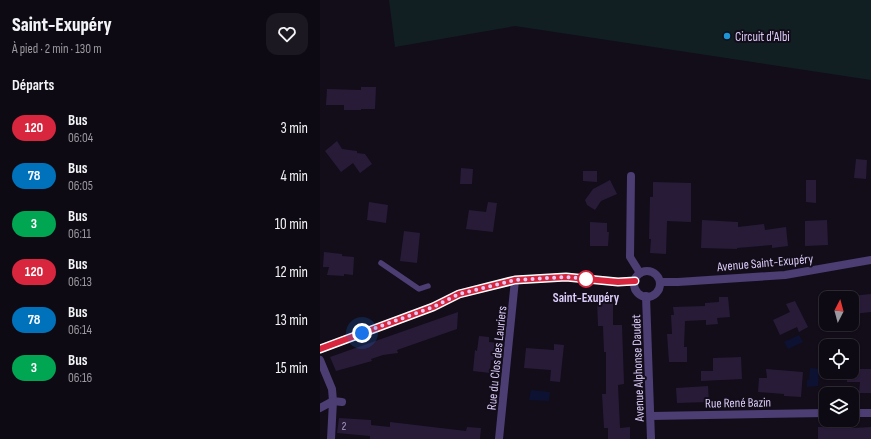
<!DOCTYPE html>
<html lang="fr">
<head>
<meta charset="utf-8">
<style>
  :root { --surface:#0e0a13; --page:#1c1821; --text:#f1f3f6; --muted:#9b9aa0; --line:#2e2b33 }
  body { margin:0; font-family:"Sofia Sans Condensed",sans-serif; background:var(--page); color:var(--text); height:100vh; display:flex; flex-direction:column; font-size:15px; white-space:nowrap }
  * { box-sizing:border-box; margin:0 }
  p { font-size:13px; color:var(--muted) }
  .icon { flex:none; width:22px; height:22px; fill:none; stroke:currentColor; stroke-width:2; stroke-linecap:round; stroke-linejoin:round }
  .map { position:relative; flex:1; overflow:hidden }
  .sheet { display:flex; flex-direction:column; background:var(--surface); width:320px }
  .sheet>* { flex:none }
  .badge { padding:0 8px; border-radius:13px; font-size:14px; line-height:26px }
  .needle { width:26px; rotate:6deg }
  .buttons { position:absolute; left:499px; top:291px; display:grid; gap:8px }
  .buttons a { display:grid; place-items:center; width:40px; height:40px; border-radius:8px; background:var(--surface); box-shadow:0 1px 3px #0004,0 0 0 1px var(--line); font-size:20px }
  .you { position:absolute; width:20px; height:20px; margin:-10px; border:3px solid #fff; border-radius:50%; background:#1a73e8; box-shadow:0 0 0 6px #1a73e833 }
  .map>.badge { position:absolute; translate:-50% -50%; box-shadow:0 0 0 2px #fff }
  h2 { padding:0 12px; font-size:15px; line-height:36px }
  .round { display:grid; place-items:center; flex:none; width:42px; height:42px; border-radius:12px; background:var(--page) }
  .overview { display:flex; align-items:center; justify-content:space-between; height:68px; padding:0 12px }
  h1 { font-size:19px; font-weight:800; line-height:30px }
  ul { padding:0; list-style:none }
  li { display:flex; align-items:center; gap:12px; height:48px; padding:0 12px }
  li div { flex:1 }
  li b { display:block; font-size:15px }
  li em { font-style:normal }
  li .badge { min-width:44px; font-weight:700; text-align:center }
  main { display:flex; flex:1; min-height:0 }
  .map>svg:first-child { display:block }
  .green { fill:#111f23 }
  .water { fill:#0d1232 }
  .building { fill:#281b38 }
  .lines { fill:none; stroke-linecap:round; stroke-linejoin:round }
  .service { stroke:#4c3d73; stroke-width:5.5 }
  .minor { stroke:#4c3d73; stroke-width:8 }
  .tertiary { stroke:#4c3d73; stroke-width:8 }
  .line-casing { stroke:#fff; stroke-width:9 }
  .line { stroke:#d7263d; stroke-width:6 }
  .walk { stroke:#dcccf9; stroke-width:4; stroke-dasharray:0 7.2 }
  .poi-dot { fill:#1b95d5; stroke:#120d19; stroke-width:1.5 }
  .stop-dot { fill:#fff; stroke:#d7263d; stroke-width:2 }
  .labels { text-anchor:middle; stroke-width:4; stroke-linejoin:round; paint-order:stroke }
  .number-label { font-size:11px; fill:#afa0c9 }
  .poi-label { font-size:13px; fill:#dcccf9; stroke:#120d19; text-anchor:start }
  .street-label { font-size:13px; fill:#dcccf9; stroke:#120d19 }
  .stop-label { font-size:13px; font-weight:bold; fill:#dcccf9; stroke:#120d19 }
</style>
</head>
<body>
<main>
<section class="sheet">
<div class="overview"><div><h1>Saint-Exupéry</h1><p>À pied · 2 min · 130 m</p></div><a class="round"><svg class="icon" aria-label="heart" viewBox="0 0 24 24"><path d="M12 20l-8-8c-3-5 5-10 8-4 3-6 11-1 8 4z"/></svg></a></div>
<h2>Départs</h2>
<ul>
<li><span class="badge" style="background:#d7263d;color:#fff">120</span><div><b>Bus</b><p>06:04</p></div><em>3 min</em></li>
<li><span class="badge" style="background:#0072bc;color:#fff">78</span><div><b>Bus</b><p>06:05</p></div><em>4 min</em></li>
<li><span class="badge" style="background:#00a651;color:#fff">3</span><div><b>Bus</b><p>06:11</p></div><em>10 min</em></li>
<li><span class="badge" style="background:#d7263d;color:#fff">120</span><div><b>Bus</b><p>06:13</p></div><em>12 min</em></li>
<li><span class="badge" style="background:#0072bc;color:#fff">78</span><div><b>Bus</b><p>06:14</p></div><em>13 min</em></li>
<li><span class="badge" style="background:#00a651;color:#fff">3</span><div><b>Bus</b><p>06:16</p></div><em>15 min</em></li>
</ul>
</section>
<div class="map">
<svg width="551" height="439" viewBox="0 0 551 439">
  <rect width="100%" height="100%" fill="#120d19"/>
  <path class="green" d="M 69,0 L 551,0 L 551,80 L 195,26 L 75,47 Z"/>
  <g class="water">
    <path d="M 479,335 L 483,342 L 468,349 L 464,342 Z"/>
    <path d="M 490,368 L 499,369 L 498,386 L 487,387 L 487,380 L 489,380 Z"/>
    <path d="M 211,390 L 230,392 L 229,401 L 209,400 Z"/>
  </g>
  <g class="building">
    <path d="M 41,87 L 56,87 L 55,109 L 41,109 L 41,110 L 24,110 L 24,105 L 6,105 L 7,89 L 41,90 Z"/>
    <path d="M 17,141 L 22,149 L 37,151 L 37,153 L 45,154 L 52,164 L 40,173 L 33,163 L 21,172 L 5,151 Z"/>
    <path d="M 536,159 L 547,160 L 546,179 L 534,178 Z"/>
    <path d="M 141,168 L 153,169 L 152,184 L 140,184 Z"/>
    <path d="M 263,171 L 277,171 L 277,182 L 263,181 Z"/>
    <path d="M 290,180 L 297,194 L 281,201 L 275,210 L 267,205 L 265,200 L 273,189 Z"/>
    <path d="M 486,180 L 496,180 L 496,203 L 486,202 Z"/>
    <path d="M 333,182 L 371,183 L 371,222 L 347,221 L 346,254 L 330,253 L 331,239 L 329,239 L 330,197 L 333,197 Z"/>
    <path d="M 49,202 L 68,205 L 66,223 L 47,220 Z"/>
    <path d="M 168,202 L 177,203 L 173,232 L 146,229 L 149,210 L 166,212 Z"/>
    <path d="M 382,220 L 418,222 L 418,227 L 444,224 L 445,230 L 466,227 L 468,246 L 452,248 L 452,245 L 417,248 L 417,249 L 381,248 Z"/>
    <path d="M 507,220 L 508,245 L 485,246 L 485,221 Z"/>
    <path d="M 270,222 L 287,223 L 287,232 L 289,232 L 288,246 L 270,246 Z"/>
    <path d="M 84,231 L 100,233 L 97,263 L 80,261 Z"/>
    <path d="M 4,252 L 22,254 L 22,256 L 34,257 L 33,275 L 24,274 L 24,276 L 7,275 L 9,267 L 3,267 Z"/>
    <path d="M 551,294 L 551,312 L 533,314 L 532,298 L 531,298 L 531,296 Z"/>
    <path d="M 399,297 L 408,297 L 410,317 L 397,318 L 398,324 L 386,325 L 386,320 L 365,321 L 364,347 L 367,347 L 367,362 L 349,362 L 347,334 L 352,334 L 351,315 L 354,315 L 353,307 L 385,306 L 385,303 L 399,302 Z"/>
    <path d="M 277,300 L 293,300 L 293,325 L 302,325 L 304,384 L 298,385 L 300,428 L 310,427 L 310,439 L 288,439 L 288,428 L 284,428 L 282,394 L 286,394 L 286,352 L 284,352 L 283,326 L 278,326 Z"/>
    <path d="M 475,301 L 488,327 L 479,332 L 477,327 L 460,335 L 453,320 L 470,312 L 466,304 Z"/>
    <path d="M 138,312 L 137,329 L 77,350 L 78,353 L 63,355 L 51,359 L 52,361 L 16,371 L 10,357 Z"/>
    <path d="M 159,336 L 169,337 L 169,342 L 177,343 L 175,361 L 171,360 L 170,373 L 153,371 L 155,350 L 157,351 Z"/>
    <path d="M 234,344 L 244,345 L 240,382 L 230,381 L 231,370 L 204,368 L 206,348 L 234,350 Z"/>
    <path d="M 421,357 L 422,379 L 381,381 L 381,371 L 393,371 L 393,358 Z"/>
    <path d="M 446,369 L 483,372 L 481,397 L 464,396 L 464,394 L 438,392 L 439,378 L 447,378 Z"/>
    <path d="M 532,369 L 551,369 L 551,393 L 539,393 L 540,382 L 527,382 L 527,372 L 532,372 Z"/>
    <path d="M 388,386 L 389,402 L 357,403 L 356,388 Z"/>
    <path d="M 19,418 L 51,420 L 51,425 L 70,427 L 70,422 L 146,431 L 147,427 L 161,428 L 160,439 L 50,439 L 50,436 L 17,433 Z"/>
    <path d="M 498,427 L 514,427 L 514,428 L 534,428 L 551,427 L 551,439 L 498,439 Z"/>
  </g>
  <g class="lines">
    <path class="service" d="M 61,263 L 99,289 L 108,286"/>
    <g class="minor">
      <path d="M 311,176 L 310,257 L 320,273"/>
      <path d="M 326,296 L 331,439"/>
      <path d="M 0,360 L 12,389 L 13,401 L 22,402"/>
      <path d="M 0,408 L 13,401 L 11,439"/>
      <path d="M 532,413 L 551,413"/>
      <path d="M 331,416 L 506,413"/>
      <path d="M 179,439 L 195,280"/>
    </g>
    <g class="tertiary">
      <circle cx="327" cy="284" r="13"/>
      <path d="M 340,282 L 358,282 L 465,275 L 551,260"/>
      <path d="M 0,349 L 113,307 L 139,294 L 195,280 L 247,277 L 298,282 L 315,281"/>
    </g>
  </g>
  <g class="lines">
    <g class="line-casing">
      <path id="line" d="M 0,349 L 113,307 L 139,294 L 195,280 L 246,277 L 298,282 L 315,281"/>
    </g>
    <use href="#line" class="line"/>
    <path class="walk" d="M 42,333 L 113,307 L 139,294 L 195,280 L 246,277 L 271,279 L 266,279"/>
  </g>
  <circle class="poi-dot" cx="407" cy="36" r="4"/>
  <circle class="stop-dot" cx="266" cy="279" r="8"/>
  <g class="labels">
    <g class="number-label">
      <text x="24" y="430">2</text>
    </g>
    <g class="poi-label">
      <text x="415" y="41">Circuit d'Albi</text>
    </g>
    <g class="street-label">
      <text transform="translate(445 262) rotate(-5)" y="5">Avenue Saint-Exupéry</text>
      <text transform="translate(176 358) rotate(-84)" y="5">Rue du Clos des Lauriers</text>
      <text transform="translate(317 368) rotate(-92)" y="5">Avenue Alphonse Daudet</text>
      <text transform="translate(418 402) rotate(-1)" y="5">Rue René Bazin</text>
    </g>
    <g class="stop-label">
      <text x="266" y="302">Saint-Exupéry</text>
    </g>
  </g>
</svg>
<div class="buttons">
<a><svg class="needle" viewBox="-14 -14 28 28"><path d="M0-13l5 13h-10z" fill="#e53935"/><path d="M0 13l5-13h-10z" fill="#9b9aa0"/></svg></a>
<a><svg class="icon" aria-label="locate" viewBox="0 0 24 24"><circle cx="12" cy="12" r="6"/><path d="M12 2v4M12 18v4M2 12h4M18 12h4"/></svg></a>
<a><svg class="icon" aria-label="layers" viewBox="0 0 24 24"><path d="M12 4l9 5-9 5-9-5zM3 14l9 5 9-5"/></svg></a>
</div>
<div class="you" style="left:42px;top:333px"></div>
</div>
</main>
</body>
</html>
